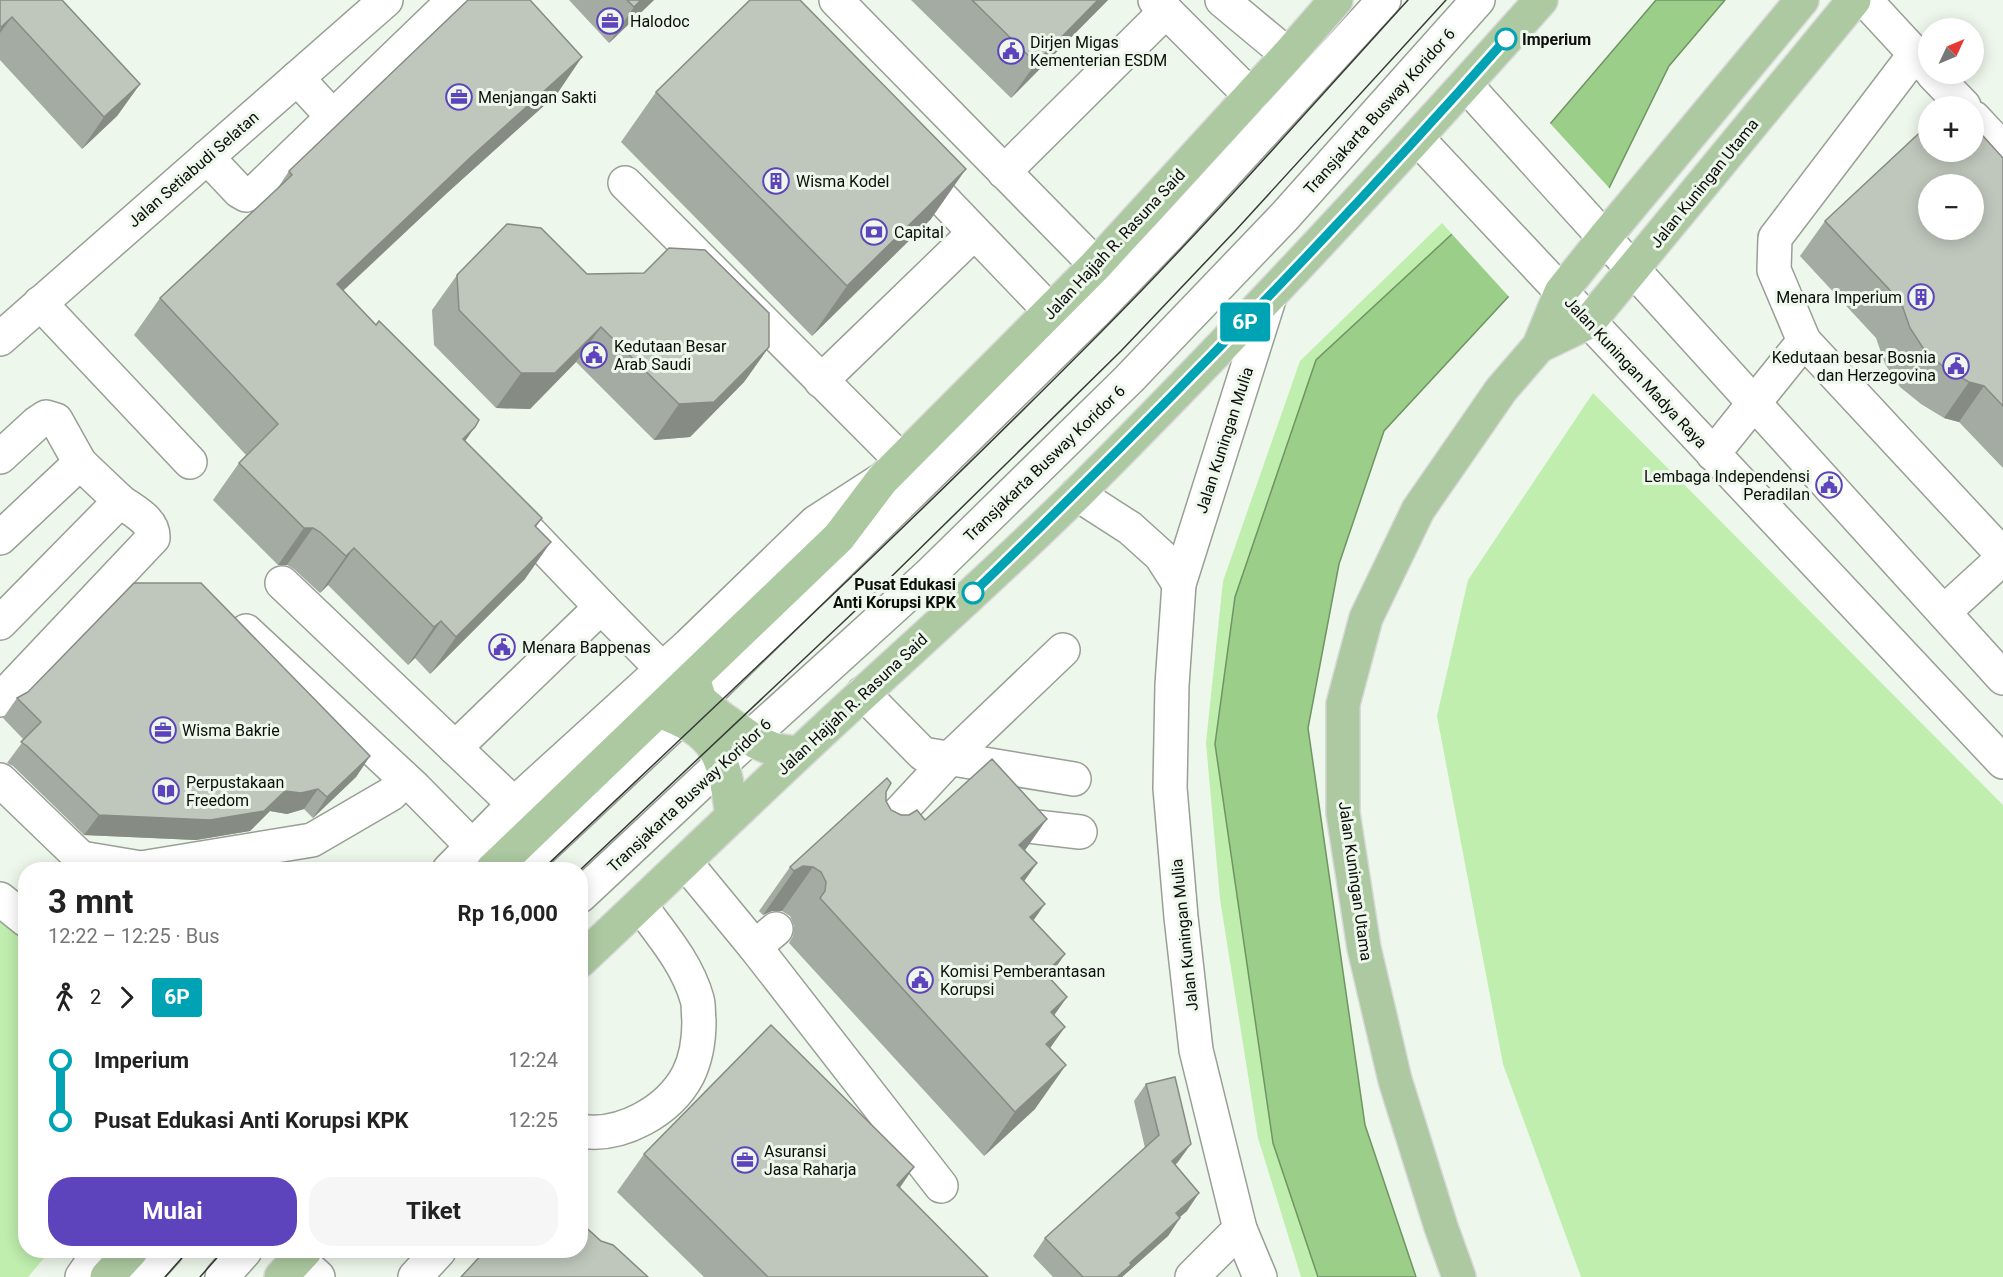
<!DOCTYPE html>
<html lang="id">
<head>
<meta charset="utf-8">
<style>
  :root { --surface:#fff; --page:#f6f6f6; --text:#222; --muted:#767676; --accent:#5e44bc }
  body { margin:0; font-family:Roboto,sans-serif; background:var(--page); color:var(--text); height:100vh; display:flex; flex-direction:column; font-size:22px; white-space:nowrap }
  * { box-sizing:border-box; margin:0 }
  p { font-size:20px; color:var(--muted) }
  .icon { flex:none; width:33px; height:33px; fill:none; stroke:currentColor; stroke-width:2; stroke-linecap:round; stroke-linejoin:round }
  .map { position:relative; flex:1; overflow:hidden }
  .drawer { position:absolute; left:18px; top:862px; width:570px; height:396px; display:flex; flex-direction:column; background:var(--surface); border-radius:24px; box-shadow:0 3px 15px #0003 }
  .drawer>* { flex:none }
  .badge { padding:0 12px; border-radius:4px; font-size:21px; line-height:39px }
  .needle { width:39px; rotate:46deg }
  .controls { position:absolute; left:1918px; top:18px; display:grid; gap:12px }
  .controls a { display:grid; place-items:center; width:66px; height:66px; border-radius:50%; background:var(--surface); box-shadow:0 3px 15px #0003; font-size:30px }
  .map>.badge { position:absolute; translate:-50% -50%; box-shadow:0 0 0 3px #fff }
  .legs { display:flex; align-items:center; gap:9px; height:66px; padding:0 30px; font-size:20px }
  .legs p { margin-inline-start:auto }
  .overview { display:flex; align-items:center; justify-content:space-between; height:102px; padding:0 30px }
  h1 { font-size:33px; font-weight:700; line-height:45px }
  .primary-button { display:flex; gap:12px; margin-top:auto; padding:12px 30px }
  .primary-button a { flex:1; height:69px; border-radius:24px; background:var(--accent); color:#fff; font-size:24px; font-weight:700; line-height:69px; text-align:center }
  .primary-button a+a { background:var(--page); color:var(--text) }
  ul { padding:0 30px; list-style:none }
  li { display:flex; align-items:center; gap:21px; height:60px; font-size:22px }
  li i { display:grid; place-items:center; width:9px; height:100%; margin:0 8px; background:currentColor }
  li i::after { content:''; width:15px; height:15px; margin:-8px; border:4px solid; border-radius:50%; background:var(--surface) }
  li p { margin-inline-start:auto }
  li:first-child i { background:linear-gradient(#0000 50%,currentColor 0) }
  li:last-child i { background:linear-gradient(currentColor 50%,#0000 0) }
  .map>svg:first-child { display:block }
  .green { fill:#bfeeae }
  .water { fill:#9bce89; stroke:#709463; stroke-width:1.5 }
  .pier { fill:#eef7eb }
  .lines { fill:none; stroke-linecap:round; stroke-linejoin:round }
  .minor-casing { stroke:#98a095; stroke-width:36 }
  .major-casing { stroke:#d8d8d8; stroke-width:36 }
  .minor { stroke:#fff; stroke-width:33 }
  .major { stroke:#acc9a1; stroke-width:33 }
  .tram { stroke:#363a35; stroke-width:1.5 }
  .wall { fill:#a4aba2 }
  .shaded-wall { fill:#868b84 }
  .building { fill:#bfc7bc; stroke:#868b84; stroke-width:1.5; fill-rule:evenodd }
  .line-1-casing { stroke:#fff; stroke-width:14 }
  .line-1 { stroke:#00a3b4; stroke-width:9 }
  .stop-1-dot { fill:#fff; stroke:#00a3b4; stroke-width:3 }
  .labels { text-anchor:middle; stroke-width:6; stroke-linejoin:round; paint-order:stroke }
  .poi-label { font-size:16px; fill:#0b0e0a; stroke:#eef7eb; text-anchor:start }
  .stop-label { font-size:16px; font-weight:bold; fill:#0b0e0a; stroke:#eef7eb; text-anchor:start }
  .street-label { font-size:16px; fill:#0b0e0a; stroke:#eef7eb }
</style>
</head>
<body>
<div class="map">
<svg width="2003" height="1277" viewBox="0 0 2003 1277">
  <rect width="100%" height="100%" fill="#eef7eb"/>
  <g class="green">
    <path d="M 1442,223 L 1452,234 L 1316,360 L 1273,1143 L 1318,1277 L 1301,1277 L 1258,1138 L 1220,899 L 1206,743 L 1223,581 L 1300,361 Z"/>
    <path d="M 1593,393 L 2003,805 L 2003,1277 L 1581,1277 L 1503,1064 L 1437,716 L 1468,580 Z"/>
    <path d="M 0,909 L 25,923 L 26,1251 L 50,1251 L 28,1277 L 0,1277 Z"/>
  </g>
  <path class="water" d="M 1656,0 L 1725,0 L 1669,66 L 1609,188 L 1384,431 L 1339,564 L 1308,728 L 1365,1125 L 1416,1277 L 1318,1277 L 1273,1143 L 1215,744 L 1235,597 L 1316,360 L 1452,234 L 1550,124 Z"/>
  <path class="pier" d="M 1548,121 L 1611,190 L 1511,299 L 1450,232 Z"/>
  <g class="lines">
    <g class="minor-casing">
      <g id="minor">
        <path d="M 836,0 L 1096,265"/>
        <path d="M 1155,0 L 1251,96"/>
        <path d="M 1222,0 L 1288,55"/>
        <path d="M 1865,0 L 1915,54"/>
        <path d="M 1929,69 L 1915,54 L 1775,238 L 1774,270 L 1804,341 L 2003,555"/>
        <path d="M 1933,74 L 1964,106"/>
        <path d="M 297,78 L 333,117"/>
        <path d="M 1466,85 L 2003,678"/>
        <path d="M 1974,118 L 2003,149"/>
        <path d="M 1418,139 L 2003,762"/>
        <path d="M 207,157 L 239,191 L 246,195 L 255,192 L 454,0"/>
        <path d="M 913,168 L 1051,312"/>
        <path d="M 1004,172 L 1166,11"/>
        <path d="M 625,183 L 901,460"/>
        <path d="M 40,303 L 190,462"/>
        <path d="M 0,339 L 386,0"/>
        <path d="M 821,381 L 974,233"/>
        <path d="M 1713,454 L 1804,341"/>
        <path d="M 0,457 L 37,423 L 46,417 L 56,420 L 80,463"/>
        <path d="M 1077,494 L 1130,528 L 1161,556 L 1179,584"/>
        <path d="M 515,517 L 601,607"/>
        <path d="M 0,538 L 80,463 L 120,501 L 0,623"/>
        <path d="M 282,583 L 514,804"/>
        <path d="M 1944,612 L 2003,558"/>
        <path d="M 246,631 L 415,788 L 472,846"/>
        <path d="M 863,693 L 923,754 L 1074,779"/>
        <path d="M 0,700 L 153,538 C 154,520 133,511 120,501"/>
        <path d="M 455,748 L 601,607 L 662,669"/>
        <path d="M 0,780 L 81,858 L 141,868 L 312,840 L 391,794 L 405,779"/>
        <path d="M 999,815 L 1001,819 L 1011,824 L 1080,832"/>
        <path d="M 873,841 L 950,758 L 1063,650"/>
        <path d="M 685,862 L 755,947 L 776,929"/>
        <path d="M 449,870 L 514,804 L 689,645 L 816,522 L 881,480"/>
        <path d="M 519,870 L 700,700 L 1094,313 L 1169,235 L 1384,0"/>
        <path d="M 580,896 L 722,763 L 929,575 L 1129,379 L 1285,216 L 1478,0"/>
        <path d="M 0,899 L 26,920"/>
        <path d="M 755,947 L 941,1186"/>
        <path d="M 580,1131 C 621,1138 669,1111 688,1075 C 696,1059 699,1039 699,1021 C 698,1014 699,1005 697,999 C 687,963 661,934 640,905"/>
        <path d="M 298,1259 L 318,1277"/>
        <path d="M 82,1277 L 100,1251"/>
        <path d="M 142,1277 L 166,1251"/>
        <path d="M 222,1277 L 245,1251"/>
        <path d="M 415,1277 L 439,1251"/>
        <path d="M 1192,1277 L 1240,1229"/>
        <path d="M 1260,1277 L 1240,1229 L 1196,1050 L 1181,917 L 1170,788 L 1172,685 L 1179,584 L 1270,296"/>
      </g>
    </g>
    <g class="major-casing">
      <g id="major">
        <path d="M 1539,346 L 1589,322 L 1854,0"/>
        <path d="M 693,678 L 700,700 L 720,717 L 756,742 L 775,750 L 798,753"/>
        <path d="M 658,711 C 719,732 724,757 732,816"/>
        <path d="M 492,870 L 839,537 L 882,480 L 1096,265 L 1288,55 L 1336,0"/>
        <path d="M 580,961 C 663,883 745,803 828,726 C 912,648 997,573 1078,493 C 1238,333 1391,168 1541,0"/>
        <path d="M 107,1277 L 131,1251"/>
        <path d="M 281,1277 L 305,1251"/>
        <path d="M 1459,1277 L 1441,1227 L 1395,1080 L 1364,948 L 1343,813 L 1343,704 L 1366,618 L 1418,510 L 1501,390 L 1539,346 L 1561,292 L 1605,237 L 1802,0"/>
      </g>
    </g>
    <use href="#minor" class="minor"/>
    <use href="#major" class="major"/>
    <g class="tram">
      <path d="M 542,870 C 730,692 920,515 1102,331 C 1208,224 1307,111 1408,0"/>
      <path d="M 580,870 L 892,576 L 1121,351 L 1236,230 L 1446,0"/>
      <path d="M 165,1277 L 188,1251"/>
      <path d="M 200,1277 L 223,1251"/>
    </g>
  </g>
  <g class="wall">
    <path d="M 0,0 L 140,84 L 117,116 L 82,149 L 0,60 Z"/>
    <path d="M 569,0 L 654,0 L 609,43 Z"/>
    <path d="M 911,0 L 1108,0 L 1011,98 Z"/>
    <path d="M 656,92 L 931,219 L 812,336 L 621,142 Z"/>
    <path d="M 557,94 L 447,193 L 343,290 L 465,441 L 542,518 L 536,527 L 525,579 L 430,674 L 415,658 L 408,665 L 328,585 L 320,593 L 294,569 L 287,565 L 278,565 L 213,500 L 239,463 L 246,455 L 134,335 L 160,298 L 277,189 L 289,171 Z"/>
    <path d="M 2003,158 L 2003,468 L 1959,422 L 1944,418 L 1921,404 L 1900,387 L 1885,364 L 1876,338 L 1800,256 L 1825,221 Z"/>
    <path d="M 587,274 L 769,347 L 744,382 L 690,437 L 654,440 L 576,362 L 530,409 L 496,408 L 434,345 L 432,310 L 457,275 Z"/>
    <path d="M 17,698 L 370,756 L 356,777 L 313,818 L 304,809 L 287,814 L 270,811 L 250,831 L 196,840 L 84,835 L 13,766 L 7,763 L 24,740 L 3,718 Z"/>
    <path d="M 886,792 L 886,801 L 891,810 L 901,815 L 1025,850 L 1037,863 L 1024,881 L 1033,920 L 1065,954 L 1049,977 L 1067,997 L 1054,1015 L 1050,1048 L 1035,1109 L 984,1156 L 789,943 L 793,936 L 794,926 L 790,916 L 782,911 L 772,911 L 763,915 L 759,911 L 790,867 Z"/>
    <path d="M 1146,1084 L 1178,1162 L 1175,1165 L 1187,1211 L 1180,1217 L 1180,1218 L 1168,1236 L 1122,1277 L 1053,1277 L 1033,1256 L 1045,1238 L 1145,1148 L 1134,1101 Z"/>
    <path d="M 644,1154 L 900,1188 L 988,1277 L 704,1277 L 617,1192 Z"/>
  </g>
  <g class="shaded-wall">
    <path d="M 641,0 L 654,0 L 609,43 L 634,7 Z"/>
    <path d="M 1098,0 L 1108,0 L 1011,98 L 1036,63 Z"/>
    <path d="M 12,17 L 0,33 L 0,29 Z"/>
    <path d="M 582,57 L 557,94 L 447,193 L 311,321 L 337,284 L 473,155 Z"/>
    <path d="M 140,84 L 117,116 L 82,149 L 104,117 Z"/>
    <path d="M 966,169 L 931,219 L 812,336 L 847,286 Z"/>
    <path d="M 601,327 L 576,362 L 530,409 L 496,408 L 521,373 Z"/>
    <path d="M 769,347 L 744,382 L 690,437 L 654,440 L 679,404 Z"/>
    <path d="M 1969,382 L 1984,386 L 1959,422 L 1944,418 Z"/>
    <path d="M 475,427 L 449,464 L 463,439 Z"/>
    <path d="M 304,528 L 313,528 L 287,565 L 278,565 Z"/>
    <path d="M 551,542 L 525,579 L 430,674 L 456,637 Z"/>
    <path d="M 354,548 L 328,585 L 320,593 L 346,556 Z"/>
    <path d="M 441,621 L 415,658 L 408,665 L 434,627 Z"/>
    <path d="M 370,756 L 356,777 L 313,818 L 327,797 Z"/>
    <path d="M 318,789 L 304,809 L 287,814 L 270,811 L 250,831 L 196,840 L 84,835 L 99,815 L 285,791 Z"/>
    <path d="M 1047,819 L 1016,863 L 1019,845 Z"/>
    <path d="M 1037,863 L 1005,908 L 1021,878 Z"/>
    <path d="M 803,866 L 813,867 L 782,911 L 772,911 L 763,915 L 794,871 Z"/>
    <path d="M 1045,904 L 1014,948 L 1030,917 Z"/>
    <path d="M 1065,954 L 1033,999 L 1045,973 Z"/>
    <path d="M 1067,997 L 1036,1041 L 1051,1012 Z"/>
    <path d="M 1065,1027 L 1034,1071 L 1046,1044 Z"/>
    <path d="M 1066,1065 L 1035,1109 L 984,1156 L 1015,1112 Z"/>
    <path d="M 1191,1144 L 1178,1162 L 1159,1179 L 1172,1161 Z"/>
    <path d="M 914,1167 L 888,1205 L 897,1185 Z"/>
    <path d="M 1199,1193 L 1187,1211 L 1163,1231 L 1176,1213 Z"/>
    <path d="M 1180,1218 L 1168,1236 L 1122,1277 L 1117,1277 L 1130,1263 Z"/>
  </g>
  <g class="building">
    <path d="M 0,0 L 62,0 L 140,84 L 104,117 L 12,17 L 1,27 L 0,26 Z"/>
    <path d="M 468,0 L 530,0 L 582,57 L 473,155 L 337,284 L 376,325 L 379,321 L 479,420 L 475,427 L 463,439 L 542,518 L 535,526 L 551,542 L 456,637 L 441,621 L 434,627 L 354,548 L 346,556 L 320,532 L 313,528 L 304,528 L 239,463 L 278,424 L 160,298 L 292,175 L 289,171 Z"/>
    <path d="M 627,0 L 641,0 L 634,7 Z"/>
    <path d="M 750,0 L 800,0 L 966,169 L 847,286 L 656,92 Z"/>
    <path d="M 972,0 L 1098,0 L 1036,63 Z"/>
    <path d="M 1952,103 L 1955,106 L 1948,106 Z"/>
    <path d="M 1929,124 L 1929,152 L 1974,152 L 1974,126 L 2003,158 L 2003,406 L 1984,386 L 1969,382 L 1946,369 L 1925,351 L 1910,328 L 1901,302 L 1825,221 ZM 1929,184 L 1974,184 L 1974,230 L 1929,230 Z"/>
    <path d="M 507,224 L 541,228 L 587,274 L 644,273 L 669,248 L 705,250 L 769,313 L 769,347 L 714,402 L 679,404 L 601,327 L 555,373 L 521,373 L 459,310 L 457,275 Z"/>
    <path d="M 134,583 L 201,583 L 370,756 L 327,797 L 318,789 L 301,793 L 285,791 L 264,811 L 210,820 L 99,815 L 27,746 L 21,742 L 41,722 L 17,698 L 28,692 Z"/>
    <path d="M 992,759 L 1047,819 L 1019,845 L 1037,863 L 1021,878 L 1045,904 L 1030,917 L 1065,954 L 1045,973 L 1067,997 L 1051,1012 L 1065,1027 L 1046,1044 L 1066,1065 L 1015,1112 L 820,898 L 825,891 L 826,882 L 821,872 L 813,867 L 803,866 L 794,871 L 790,867 L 887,778 L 891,783 L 886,792 L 886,801 L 891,810 L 901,815 L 909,815 L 917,810 L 925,820 Z"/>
    <path d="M 771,1025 L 914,1167 L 897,1185 L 988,1277 L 768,1277 L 644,1154 Z"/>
    <path d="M 1175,1077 L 1191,1144 L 1172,1161 L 1199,1193 L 1176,1213 L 1180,1218 L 1130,1263 L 1131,1265 L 1117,1277 L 1083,1277 L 1045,1238 L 1159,1135 L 1146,1084 Z"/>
    <path d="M 580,1222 L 601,1241 L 613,1245 L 648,1277 L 461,1277 L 485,1251 L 580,1251 Z"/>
  </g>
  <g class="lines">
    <g class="line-1-casing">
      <path id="line-1" d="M 973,593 C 1157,415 1336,231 1506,39"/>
    </g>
    <use href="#line-1" class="line-1"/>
  </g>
  <defs>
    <g id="office-ring" transform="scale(1.35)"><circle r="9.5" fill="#eef7eb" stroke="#5e44bc" stroke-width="1.5"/><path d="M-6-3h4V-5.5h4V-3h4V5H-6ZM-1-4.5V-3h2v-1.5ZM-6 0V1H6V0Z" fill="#5e44bc"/></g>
    <g id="civic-ring" transform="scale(1.35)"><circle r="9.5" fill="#eef7eb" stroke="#5e44bc" stroke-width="1.5"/><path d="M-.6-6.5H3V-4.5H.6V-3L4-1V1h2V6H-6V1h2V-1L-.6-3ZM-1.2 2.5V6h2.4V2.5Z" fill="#5e44bc"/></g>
    <g id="building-ring" transform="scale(1.35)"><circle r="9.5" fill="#eef7eb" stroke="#5e44bc" stroke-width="1.5"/><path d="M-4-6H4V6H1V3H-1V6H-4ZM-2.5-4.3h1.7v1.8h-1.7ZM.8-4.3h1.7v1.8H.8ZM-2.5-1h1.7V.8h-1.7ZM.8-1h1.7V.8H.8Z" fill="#5e44bc"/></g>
    <g id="bank-ring" transform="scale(1.35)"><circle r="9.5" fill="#eef7eb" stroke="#5e44bc" stroke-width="1.5"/><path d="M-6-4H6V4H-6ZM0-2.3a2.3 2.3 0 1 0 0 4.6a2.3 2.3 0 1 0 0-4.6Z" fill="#5e44bc"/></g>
    <g id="library-ring" transform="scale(1.35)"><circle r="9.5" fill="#eef7eb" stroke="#5e44bc" stroke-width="1.5"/><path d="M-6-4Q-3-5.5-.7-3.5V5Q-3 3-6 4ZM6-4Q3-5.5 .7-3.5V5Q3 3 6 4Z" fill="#5e44bc"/></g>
  </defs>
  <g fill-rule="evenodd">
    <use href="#office-ring" x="610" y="21"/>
    <use href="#civic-ring" x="1011" y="51"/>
    <use href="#office-ring" x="459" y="97"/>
    <use href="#building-ring" x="776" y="181"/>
    <use href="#bank-ring" x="874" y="232"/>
    <use href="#building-ring" x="1921" y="297"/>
    <use href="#civic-ring" x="594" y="355"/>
    <use href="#civic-ring" x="1956" y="366"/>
    <use href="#civic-ring" x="1829" y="485"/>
    <use href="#civic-ring" x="502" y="647"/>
    <use href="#office-ring" x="163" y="730"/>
    <use href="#library-ring" x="166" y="791"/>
    <use href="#civic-ring" x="920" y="980"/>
    <use href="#office-ring" x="745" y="1160"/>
  </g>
  <g class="stop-1-dot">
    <circle cx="1506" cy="39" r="10"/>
    <circle cx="973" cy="593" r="10"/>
  </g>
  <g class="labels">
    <g class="poi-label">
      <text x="630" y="27">Halodoc</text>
      <text x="1030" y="48">Dirjen Migas<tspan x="1030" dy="18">Kementerian ESDM</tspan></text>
      <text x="478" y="103">Menjangan Sakti</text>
      <text x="796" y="187">Wisma Kodel</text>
      <text x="894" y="238">Capital</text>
      <text x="1902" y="303" text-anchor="end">Menara Imperium</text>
      <text x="614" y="352">Kedutaan Besar<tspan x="614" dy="18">Arab Saudi</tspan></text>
      <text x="1936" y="363" text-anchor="end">Kedutaan besar Bosnia<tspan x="1936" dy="18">dan Herzegovina</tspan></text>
      <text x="1810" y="482" text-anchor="end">Lembaga Independensi<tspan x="1810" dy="18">Peradilan</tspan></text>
      <text x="522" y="653">Menara Bappenas</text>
      <text x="182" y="736">Wisma Bakrie</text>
      <text x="186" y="788">Perpustakaan<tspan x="186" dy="18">Freedom</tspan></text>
      <text x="940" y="977">Komisi Pemberantasan<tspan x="940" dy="18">Korupsi</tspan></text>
      <text x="764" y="1157">Asuransi<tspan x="764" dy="18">Jasa Raharja</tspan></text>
    </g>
    <g class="stop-label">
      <text x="1522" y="45">Imperium</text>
      <text x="956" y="590" text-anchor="end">Pusat Edukasi<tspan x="956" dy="18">Anti Korupsi KPK</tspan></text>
    </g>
    <g class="street-label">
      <text transform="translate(1379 111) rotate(-48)" y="6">Transjakarta Busway Koridor 6</text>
      <text transform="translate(193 169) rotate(-41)" y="6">Jalan Setiabudi Selatan</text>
      <text transform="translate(1704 183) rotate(-51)" y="6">Jalan Kuningan Utama</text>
      <text transform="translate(1114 244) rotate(-47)" y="6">Jalan Hajjah R. Rasuna Said</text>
      <text transform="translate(1636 372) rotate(47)" y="6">Jalan Kuningan Madya Raya</text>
      <text transform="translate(1224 440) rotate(-72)" y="6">Jalan Kuningan Mulia</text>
      <text transform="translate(1044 463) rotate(-44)" y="6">Transjakarta Busway Koridor 6</text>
      <text transform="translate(852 704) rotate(-43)" y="6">Jalan Hajjah R. Rasuna Said</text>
      <text transform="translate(689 795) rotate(-43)" y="6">Transjakarta Busway Koridor 6</text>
      <text transform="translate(1356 881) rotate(82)" y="6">Jalan Kuningan Utama</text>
      <text transform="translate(1184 935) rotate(-96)" y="6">Jalan Kuningan Mulia</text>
    </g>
  </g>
</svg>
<div class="controls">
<a><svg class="needle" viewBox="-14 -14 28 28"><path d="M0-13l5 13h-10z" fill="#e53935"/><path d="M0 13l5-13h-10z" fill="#767676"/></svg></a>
<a>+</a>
<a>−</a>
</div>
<b class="badge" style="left:1245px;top:322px;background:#00a3b4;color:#fff">6P</b>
<section class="drawer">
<div class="overview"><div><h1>3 mnt</h1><p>12:22 – 12:25 · Bus</p></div><b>Rp 16,000</b></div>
<div class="legs"><svg class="icon" aria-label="walk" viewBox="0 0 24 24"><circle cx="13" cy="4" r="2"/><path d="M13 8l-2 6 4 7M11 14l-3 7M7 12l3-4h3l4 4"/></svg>2<svg class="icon" aria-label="forward" viewBox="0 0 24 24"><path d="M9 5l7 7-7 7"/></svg><b class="badge" style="background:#00a3b4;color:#fff">6P</b></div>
<ul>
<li><i style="color:#00a3b4"></i><b>Imperium</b><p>12:24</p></li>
<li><i style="color:#00a3b4"></i><b>Pusat Edukasi Anti Korupsi KPK</b><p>12:25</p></li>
</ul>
<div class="primary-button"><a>Mulai</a><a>Tiket</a></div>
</section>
</div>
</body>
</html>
